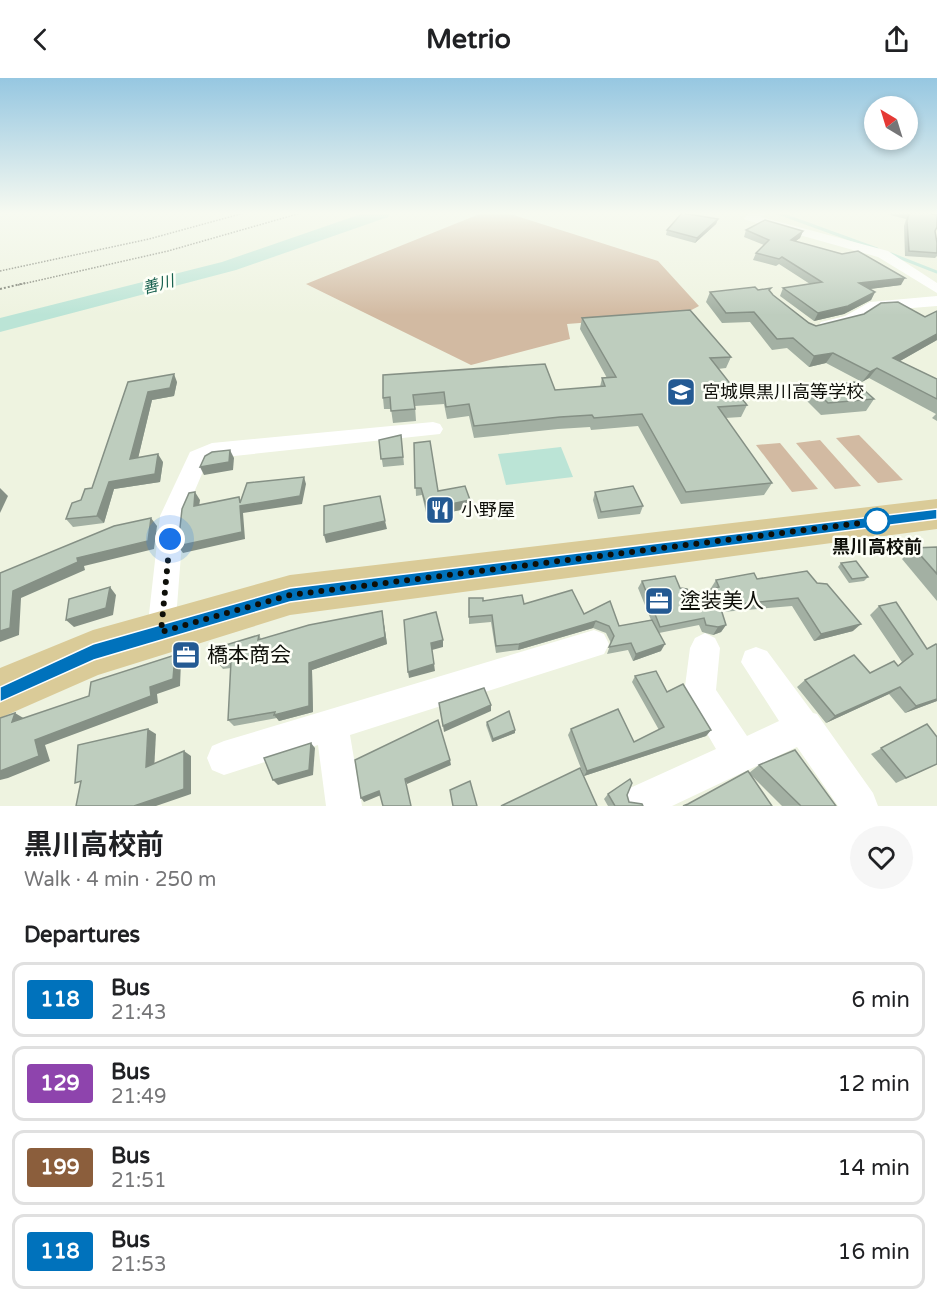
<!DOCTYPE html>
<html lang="en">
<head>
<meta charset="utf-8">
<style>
  :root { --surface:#fff; --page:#f6f6f6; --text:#202124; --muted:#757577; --line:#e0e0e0 }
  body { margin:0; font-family:"Varela Round","Noto Sans JP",sans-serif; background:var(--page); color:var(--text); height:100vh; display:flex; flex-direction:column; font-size:22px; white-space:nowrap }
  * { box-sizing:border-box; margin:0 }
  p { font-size:20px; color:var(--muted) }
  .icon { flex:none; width:33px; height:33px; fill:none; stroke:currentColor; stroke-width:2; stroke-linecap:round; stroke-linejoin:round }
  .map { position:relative; height:728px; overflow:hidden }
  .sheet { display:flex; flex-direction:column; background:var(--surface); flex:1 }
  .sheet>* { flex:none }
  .badge { padding:0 12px; border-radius:4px; font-size:21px; line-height:39px }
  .needle { width:39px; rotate:322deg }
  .fabs { position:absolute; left:864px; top:18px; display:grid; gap:12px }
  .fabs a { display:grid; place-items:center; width:54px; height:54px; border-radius:50%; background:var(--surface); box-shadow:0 3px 9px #0003; font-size:30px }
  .you { position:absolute; width:30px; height:30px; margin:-15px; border:4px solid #fff; border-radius:50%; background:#1a73e8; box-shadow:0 0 0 9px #1a73e833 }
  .map>.badge { position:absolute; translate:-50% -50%; box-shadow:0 0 0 3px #fff }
  h2 { padding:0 24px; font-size:22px; line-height:54px }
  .round { display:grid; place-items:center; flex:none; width:63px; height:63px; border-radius:32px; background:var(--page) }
  .head { display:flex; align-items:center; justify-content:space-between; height:102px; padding:0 24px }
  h1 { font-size:28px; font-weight:700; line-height:45px }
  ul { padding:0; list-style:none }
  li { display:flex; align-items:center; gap:18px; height:75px; margin:0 12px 9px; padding:0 12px; border:3px solid var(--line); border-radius:12px }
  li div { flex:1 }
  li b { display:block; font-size:22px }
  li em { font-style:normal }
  li .badge { min-width:66px; font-weight:700; text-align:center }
  header { display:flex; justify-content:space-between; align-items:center; height:78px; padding:0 24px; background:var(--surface); font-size:27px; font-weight:700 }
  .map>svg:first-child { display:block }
  .green { fill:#d2baa2 }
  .water { fill:#bbe4d6 }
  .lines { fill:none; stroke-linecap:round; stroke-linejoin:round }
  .stream { stroke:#bbe4d6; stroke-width:3 }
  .river { fill:#bbe4d6; fill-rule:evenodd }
  .path-far1 { stroke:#75786c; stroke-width:1.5; stroke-dasharray:1.5 1.5; stroke-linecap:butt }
  .path { stroke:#75786c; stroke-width:2; stroke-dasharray:2 2; stroke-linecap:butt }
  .street { fill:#fff; fill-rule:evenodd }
  .primary { fill:#dacb98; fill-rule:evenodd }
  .wall { fill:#a3b0a3 }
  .shaded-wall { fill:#859085 }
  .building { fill:#becdbe; stroke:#859085; stroke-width:1.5 }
  .line { fill:#0072bc; stroke:#fff; stroke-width:1.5 }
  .walk { stroke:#0e0f09; stroke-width:6; stroke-dasharray:0 10.8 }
  .stop-dot { fill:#fff; stroke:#0072bc; stroke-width:3 }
  .labels { text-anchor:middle; stroke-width:5; stroke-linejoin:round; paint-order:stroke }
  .far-water-label { font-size:16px; font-style:italic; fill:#18614f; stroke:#fdfff7 }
  .poi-label { font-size:18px; fill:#0e0f09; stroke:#fdfff7; text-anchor:start }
  .stop-label { font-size:18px; font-weight:bold; fill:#0e0f09; stroke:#fdfff7 }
  .near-poi-label { font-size:21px; fill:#0e0f09; stroke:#fdfff7; text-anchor:start }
</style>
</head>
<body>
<header><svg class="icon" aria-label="back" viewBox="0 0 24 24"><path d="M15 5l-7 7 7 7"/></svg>Metrio<svg class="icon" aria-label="share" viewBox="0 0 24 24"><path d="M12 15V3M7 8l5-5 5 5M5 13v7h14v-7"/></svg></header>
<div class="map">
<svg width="937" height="728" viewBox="0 0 937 728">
  <rect width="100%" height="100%" fill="#eef3e0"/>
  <g class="green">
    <path d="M 482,135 L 507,135 L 658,183 L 699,228 L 682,237 L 567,246 L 570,261 L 471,287 L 306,206 Z"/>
    <path d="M 859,357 L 903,402 L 878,405 L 836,360 Z"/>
    <path d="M 820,362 L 861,408 L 835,411 L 796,365 Z"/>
    <path d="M 780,365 L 818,411 L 792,414 L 756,367 Z"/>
  </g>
  <path class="water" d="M 561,369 L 573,399 L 506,407 L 498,376 Z"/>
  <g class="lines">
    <g class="stream">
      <path d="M 778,135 L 877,171"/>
      <path d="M 891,176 L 937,194"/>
    </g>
    <path class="river" d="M 364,135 L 390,135 L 388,139 L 236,192 L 0,254 L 0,240 L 222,184 Z"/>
    <g class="path-far1">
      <path d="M 0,193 L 149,161 L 244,135"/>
      <path d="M 18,207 L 168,173 L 301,135"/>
    </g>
    <path class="path" d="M 0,211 L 25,205"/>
    <g class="street">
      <path d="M 751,135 L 766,135 L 761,139 L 888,173 L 937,205 L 937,215 L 878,179 L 746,142 L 744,140 Z"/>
      <path d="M 937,218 L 937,228 L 874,233 L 857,244 L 827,252 L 819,247 L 821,244 L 845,238 L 870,224 Z"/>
      <path d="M 433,344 L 440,346 L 443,351 L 440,356 L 215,380 L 207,384 L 184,438 L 175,554 L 171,564 L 161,568 L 151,564 L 147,554 L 160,438 L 190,374 L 212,365 Z"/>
      <path d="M 594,552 L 604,556 L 609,566 L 604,576 L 350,657 L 362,728 L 326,728 L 318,667 L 224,697 L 212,692 L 207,680 L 212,668 L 224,663 Z"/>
      <path d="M 705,555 L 715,560 L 720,570 L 716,612 L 747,658 L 779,643 L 741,584 L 745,573 L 756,569 L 767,573 L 813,635 L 817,636 L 873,715 L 878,728 L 838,728 L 797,669 L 672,728 L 627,728 L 625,723 L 630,710 L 716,671 L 684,616 L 690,570 L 695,560 Z"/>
    </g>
    <path class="primary" d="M 937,421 L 937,451 L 290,537 L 98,597 L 0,640 L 0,590 L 93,552 L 290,497 Z"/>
  </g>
  <g class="wall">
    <path d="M 891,135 L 928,135 L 935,153 L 937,165 L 937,178 L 935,180 L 905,178 L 904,148 L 906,141 L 890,137 Z"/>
    <path d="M 718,141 L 716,146 L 695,165 L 666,157 L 667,152 Z"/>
    <path d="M 746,152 L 803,153 L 800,160 L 795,163 L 901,207 L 869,211 L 875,214 L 871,222 L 844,236 L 814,243 L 780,218 L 783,210 L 810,206 L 779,186 L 776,188 L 753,182 L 756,175 L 764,167 L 744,159 Z"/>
    <path d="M 770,213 L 773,217 L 809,245 L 816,248 L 937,262 L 900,283 L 937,301 L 937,343 L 932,340 L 936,336 L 869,300 L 862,304 L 826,285 L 809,289 L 787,270 L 772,272 L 750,244 L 722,245 L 706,224 L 710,214 Z"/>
    <path d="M 582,240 L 731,279 L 726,290 L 718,291 L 747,327 L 741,339 L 725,340 L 772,405 L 764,417 L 681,426 L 638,348 L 591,352 L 590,349 L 558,351 L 474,360 L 469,338 L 447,341 L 444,326 L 415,328 L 416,343 L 393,345 L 391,331 L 384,331 L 383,320 L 383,297 L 555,312 L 600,309 L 602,300 L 607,300 L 580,251 Z"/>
    <path d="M 128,304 L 177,304 L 174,318 L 152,322 L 138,380 L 163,384 L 160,404 L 114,411 L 104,445 L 73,449 L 66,441 L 92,410 Z"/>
    <path d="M 811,308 L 874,321 L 866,333 L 821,337 L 804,320 Z"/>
    <path d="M 401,357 L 404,387 L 383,389 L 379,362 Z"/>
    <path d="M 414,365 L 438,413 L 470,430 L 427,439 L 422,417 L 416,418 Z"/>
    <path d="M 595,414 L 643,428 L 640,436 L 598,441 L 593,422 Z"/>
    <path d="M 937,469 L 937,523 L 902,481 L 914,470 Z"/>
    <path d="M 841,485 L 868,499 L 864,503 L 849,505 L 838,489 Z"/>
    <path d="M 807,493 L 853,553 L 814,563 L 792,528 L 722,534 L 726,547 L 721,554 L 713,557 L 702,554 L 699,547 L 659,555 L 661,573 L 633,583 L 628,572 L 607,576 L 611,565 L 606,555 L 593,550 L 518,572 L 496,575 L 491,544 L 469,546 L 469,520 L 483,523 L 524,526 L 584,536 L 619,548 L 651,542 L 638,510 L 642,503 L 680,510 L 690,517 L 712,511 L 711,510 L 716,502 L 757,501 Z"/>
    <path d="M 896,524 L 937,623 L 905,635 L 889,616 L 826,645 L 797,609 L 805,602 L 870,595 L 898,588 L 902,584 L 870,537 L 879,528 Z"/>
    <path d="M 382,533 L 387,566 L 312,592 L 313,634 L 279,643 L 277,640 L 234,648 L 228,642 L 231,590 L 223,591 L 217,584 L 259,557 L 261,561 Z"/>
    <path d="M 635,598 L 667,614 L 711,652 L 706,658 L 584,698 L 568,657 L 571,651 L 634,664 L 659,652 L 632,604 Z"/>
    <path d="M 487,644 L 515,652 L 515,655 L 492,664 L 486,647 Z"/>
    <path d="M 927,646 L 937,686 L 896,705 L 871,676 Z"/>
    <path d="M 759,687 L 836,728 L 782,728 L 749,695 Z"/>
    <path d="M 608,716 L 627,717 L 629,724 L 643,728 L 608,728 L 604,721 Z"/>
  </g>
  <g class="shaded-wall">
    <path d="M 718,141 L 716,146 L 695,165 L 697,160 Z"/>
    <path d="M 803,153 L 800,160 L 788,169 L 791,162 Z"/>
    <path d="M 905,200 L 901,207 L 855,213 L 859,205 Z"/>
    <path d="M 875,214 L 871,222 L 844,236 L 814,243 L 818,235 Z"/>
    <path d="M 937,256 L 937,262 L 886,291 L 893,280 Z"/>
    <path d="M 833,275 L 826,285 L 809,289 L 814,278 Z"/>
    <path d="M 877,290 L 869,300 L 862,304 L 870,294 Z"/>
    <path d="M 174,296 L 177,304 L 174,318 L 152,322 L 136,389 L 130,381 L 148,314 Z"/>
    <path d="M 230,372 L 234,380 L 233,392 L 204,397 L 200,389 Z"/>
    <path d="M 158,376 L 163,384 L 160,404 L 114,411 L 104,445 L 97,438 L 109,404 Z"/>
    <path d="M 304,399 L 306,406 L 302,426 L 243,435 L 245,461 L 183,475 L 178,468 L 239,419 L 243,427 Z"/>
    <path d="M 0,410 L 8,418 L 0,435 Z"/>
    <path d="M 195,414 L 200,422 L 198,435 L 194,428 Z"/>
    <path d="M 470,422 L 470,430 L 427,439 L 427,431 Z"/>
    <path d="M 151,440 L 157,448 L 154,471 L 84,488 L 85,492 L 21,520 L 19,557 L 0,564 L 0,553 L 13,513 L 77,480 Z"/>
    <path d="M 385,443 L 387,451 L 326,465 L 324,457 Z"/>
    <path d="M 110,509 L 116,517 L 113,537 L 74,549 L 66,542 Z"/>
    <path d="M 382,533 L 387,566 L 312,592 L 313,634 L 279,643 L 274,637 L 309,585 Z"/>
    <path d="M 596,543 L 593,550 L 518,572 L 519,566 Z"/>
    <path d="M 861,546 L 853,553 L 814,563 L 821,556 Z"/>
    <path d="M 726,547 L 721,554 L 713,557 L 718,549 Z"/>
    <path d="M 443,562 L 443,569 L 432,572 L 431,565 Z"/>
    <path d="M 665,566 L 661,573 L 633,583 L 636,576 Z"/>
    <path d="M 175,577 L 181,584 L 180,608 L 157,616 L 158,625 L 45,667 L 50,683 L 8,700 L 0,702 L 0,693 L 35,662 L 150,609 Z"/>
    <path d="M 434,586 L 435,593 L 409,600 L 408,594 Z"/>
    <path d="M 900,609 L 889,616 L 826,645 L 835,638 Z"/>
    <path d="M 937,621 L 937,623 L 905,635 L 916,628 Z"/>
    <path d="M 491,627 L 491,633 L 444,654 L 443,648 Z"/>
    <path d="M 15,635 L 25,641 L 12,644 Z"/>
    <path d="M 148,651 L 156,656 L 154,694 L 146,689 Z"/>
    <path d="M 515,652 L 515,655 L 492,664 L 493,661 Z"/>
    <path d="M 711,652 L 706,658 L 584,698 L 587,693 Z"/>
    <path d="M 311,665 L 315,670 L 313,697 L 278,707 L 273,702 Z"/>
    <path d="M 184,673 L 191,678 L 191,716 L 156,728 L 134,728 Z"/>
    <path d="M 450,682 L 451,687 L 407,706 L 405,701 Z"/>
    <path d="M 379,713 L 381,717 L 364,724 L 361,720 Z"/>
  </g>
  <g class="building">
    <path d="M 682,135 L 718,141 L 697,160 L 667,152 Z"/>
    <path d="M 906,135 L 928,135 L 937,137 L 937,149 L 935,153 L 937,165 L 937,175 L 909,173 L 907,143 L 909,136 Z"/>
    <path d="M 765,142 L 803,153 L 791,162 L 842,176 L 858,173 L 905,200 L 859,205 L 875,214 L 848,228 L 818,235 L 783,210 L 822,204 L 782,179 L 779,181 L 756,175 L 769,162 L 746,152 Z"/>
    <path d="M 755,209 L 758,212 L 771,210 L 769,212 L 773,217 L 809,245 L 816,248 L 864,236 L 881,225 L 898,224 L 925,239 L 937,233 L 937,256 L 893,280 L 937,301 L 937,321 L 877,290 L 870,294 L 833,275 L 814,278 L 793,260 L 777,261 L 754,234 L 726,235 L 710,214 Z"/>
    <path d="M 690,232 L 731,279 L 710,280 L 747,327 L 718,329 L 772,405 L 686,414 L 642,336 L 594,340 L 592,337 L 560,339 L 474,348 L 469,326 L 446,329 L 444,314 L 413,317 L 415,331 L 391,333 L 390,319 L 383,320 L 383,297 L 545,286 L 555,312 L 605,308 L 602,300 L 616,299 L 582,240 Z"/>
    <path d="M 174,296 L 170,310 L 148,314 L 130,381 L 158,376 L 155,396 L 109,404 L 97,438 L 66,441 L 72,425 L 81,422 L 85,411 L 92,410 L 128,304 Z"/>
    <path d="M 855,304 L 874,321 L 828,325 L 811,308 Z"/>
    <path d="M 401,357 L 403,379 L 381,381 L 379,362 Z"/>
    <path d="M 430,363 L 438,413 L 465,408 L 470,422 L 427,431 L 421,410 L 415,410 L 414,365 Z"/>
    <path d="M 230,372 L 229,384 L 200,389 L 205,378 L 212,374 Z"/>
    <path d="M 304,399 L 300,418 L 240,428 L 242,454 L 178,468 L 182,431 L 189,415 L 195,414 L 194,428 L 239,419 L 240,425 L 247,405 Z"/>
    <path d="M 633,408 L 643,428 L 601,434 L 595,414 Z"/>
    <path d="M 380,418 L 385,443 L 324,457 L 324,428 Z"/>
    <path d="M 151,440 L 148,463 L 77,480 L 78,484 L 13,513 L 10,550 L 0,553 L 0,495 L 114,448 Z"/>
    <path d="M 937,469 L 937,496 L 914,470 Z"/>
    <path d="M 856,483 L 868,499 L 852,501 L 841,485 Z"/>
    <path d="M 807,493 L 817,505 L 827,506 L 861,546 L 821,556 L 798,520 L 720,528 L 726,547 L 718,549 L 706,547 L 704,540 L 660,549 L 642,503 L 675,498 L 680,510 L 687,511 L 690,517 L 719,509 L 716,502 L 754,495 L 757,501 Z"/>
    <path d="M 110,509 L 106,530 L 66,542 L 69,521 Z"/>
    <path d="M 572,512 L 584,536 L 610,523 L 619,548 L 652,542 L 665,566 L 636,576 L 631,565 L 609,569 L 614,558 L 609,548 L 596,543 L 519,566 L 496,568 L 492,537 L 469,539 L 469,520 L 483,520 L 483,523 L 522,517 L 524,526 Z"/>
    <path d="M 896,524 L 927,571 L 936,566 L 937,567 L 937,621 L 916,628 L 900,609 L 835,638 L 805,602 L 854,577 L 870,595 L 894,583 L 898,588 L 913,576 L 879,528 Z"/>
    <path d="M 382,533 L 385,559 L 309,585 L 309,628 L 274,637 L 275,634 L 228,642 L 231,583 L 217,584 L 219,569 L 259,557 L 258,562 L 309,547 Z"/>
    <path d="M 436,534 L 443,562 L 431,565 L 434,586 L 408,594 L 404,542 Z"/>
    <path d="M 175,577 L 173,601 L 150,609 L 151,618 L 35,662 L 39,678 L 0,693 L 0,640 L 15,635 L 12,644 L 89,618 L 91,604 Z"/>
    <path d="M 656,593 L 667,614 L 683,606 L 711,652 L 587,693 L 571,651 L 618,631 L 634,664 L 664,649 L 635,598 Z"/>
    <path d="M 484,610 L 491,627 L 443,648 L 439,625 Z"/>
    <path d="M 509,633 L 515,652 L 493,661 L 487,644 Z"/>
    <path d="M 438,642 L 450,682 L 405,701 L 411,728 L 383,728 L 379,713 L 361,720 L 355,682 Z"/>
    <path d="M 927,646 L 937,659 L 937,686 L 906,700 L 881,670 Z"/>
    <path d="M 148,651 L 146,689 L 184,673 L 184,711 L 134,728 L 76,728 L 81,703 L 75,705 L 78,667 Z"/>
    <path d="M 311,665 L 309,692 L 273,702 L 264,680 Z"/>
    <path d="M 795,672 L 836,728 L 801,728 L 759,687 Z"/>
    <path d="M 580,690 L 597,728 L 501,728 Z"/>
    <path d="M 748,693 L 772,728 L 683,728 L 688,726 Z"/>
    <path d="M 630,701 L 632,705 L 627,717 L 629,724 L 642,726 L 643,728 L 615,728 L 608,716 Z"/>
    <path d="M 470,703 L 477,728 L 453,728 L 450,712 Z"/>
  </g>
  <linearGradient id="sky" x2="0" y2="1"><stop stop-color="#96c7e1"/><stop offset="0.57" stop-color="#f7faf1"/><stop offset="1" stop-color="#f7faf1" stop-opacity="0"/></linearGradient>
  <rect width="937" height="237" fill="url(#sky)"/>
  <path class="line" d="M 937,431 L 937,441 L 290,524 L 94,582 L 0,624 L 0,609 L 93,566 L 290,510 Z"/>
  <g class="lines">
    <path class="walk" d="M 170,461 L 161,554 L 290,517 L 877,443"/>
  </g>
  <defs>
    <g id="school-square" transform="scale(1.5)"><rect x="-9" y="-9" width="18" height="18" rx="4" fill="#245a93" stroke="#fdfff7"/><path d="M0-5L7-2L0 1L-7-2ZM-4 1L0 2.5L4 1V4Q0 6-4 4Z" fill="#fff"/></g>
    <g id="restaurant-square" transform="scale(1.5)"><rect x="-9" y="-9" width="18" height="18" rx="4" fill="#245a93" stroke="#fdfff7"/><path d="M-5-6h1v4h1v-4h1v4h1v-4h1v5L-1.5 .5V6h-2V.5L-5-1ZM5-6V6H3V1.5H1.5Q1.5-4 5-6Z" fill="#fff"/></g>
    <g id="office-square" transform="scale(1.5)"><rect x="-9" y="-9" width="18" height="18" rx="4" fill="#245a93" stroke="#fdfff7"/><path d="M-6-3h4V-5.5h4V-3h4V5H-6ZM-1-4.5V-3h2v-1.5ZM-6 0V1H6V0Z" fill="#fff"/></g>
  </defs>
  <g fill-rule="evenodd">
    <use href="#school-square" x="681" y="314"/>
    <use href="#restaurant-square" x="440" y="432"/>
    <use href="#office-square" x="659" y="523"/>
    <use href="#office-square" x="186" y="577"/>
  </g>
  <circle class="stop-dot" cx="877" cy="443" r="12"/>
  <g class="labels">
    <g class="far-water-label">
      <text transform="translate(158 206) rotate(-15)" y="6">善川</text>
    </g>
    <g class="poi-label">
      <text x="702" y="320">宮城県黒川高等学校</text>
      <text x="461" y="438">小野屋</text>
    </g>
    <g class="stop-label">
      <text x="877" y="475">黒川高校前</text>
    </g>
    <g class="near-poi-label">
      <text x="680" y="530">塗装美人</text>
      <text x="207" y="584">橋本商会</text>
    </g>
  </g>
</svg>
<div class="fabs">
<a><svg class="needle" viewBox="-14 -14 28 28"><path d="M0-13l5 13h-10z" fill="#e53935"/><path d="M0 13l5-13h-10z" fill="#757577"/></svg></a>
</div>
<div class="you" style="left:170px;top:461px"></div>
</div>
<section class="sheet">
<div class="head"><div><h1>黒川高校前</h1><p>Walk · 4 min · 250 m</p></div><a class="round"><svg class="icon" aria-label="heart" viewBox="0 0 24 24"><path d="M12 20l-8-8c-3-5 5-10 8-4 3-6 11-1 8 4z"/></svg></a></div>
<h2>Departures</h2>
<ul>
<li><span class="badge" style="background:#0072bc;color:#fff">118</span><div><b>Bus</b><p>21:43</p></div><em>6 min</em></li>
<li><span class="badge" style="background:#8e44ad;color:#fff">129</span><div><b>Bus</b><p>21:49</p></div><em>12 min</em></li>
<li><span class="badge" style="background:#8b5e3c;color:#fff">199</span><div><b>Bus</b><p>21:51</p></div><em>14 min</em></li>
<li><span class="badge" style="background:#0072bc;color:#fff">118</span><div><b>Bus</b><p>21:53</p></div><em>16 min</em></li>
</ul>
</section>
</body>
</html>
